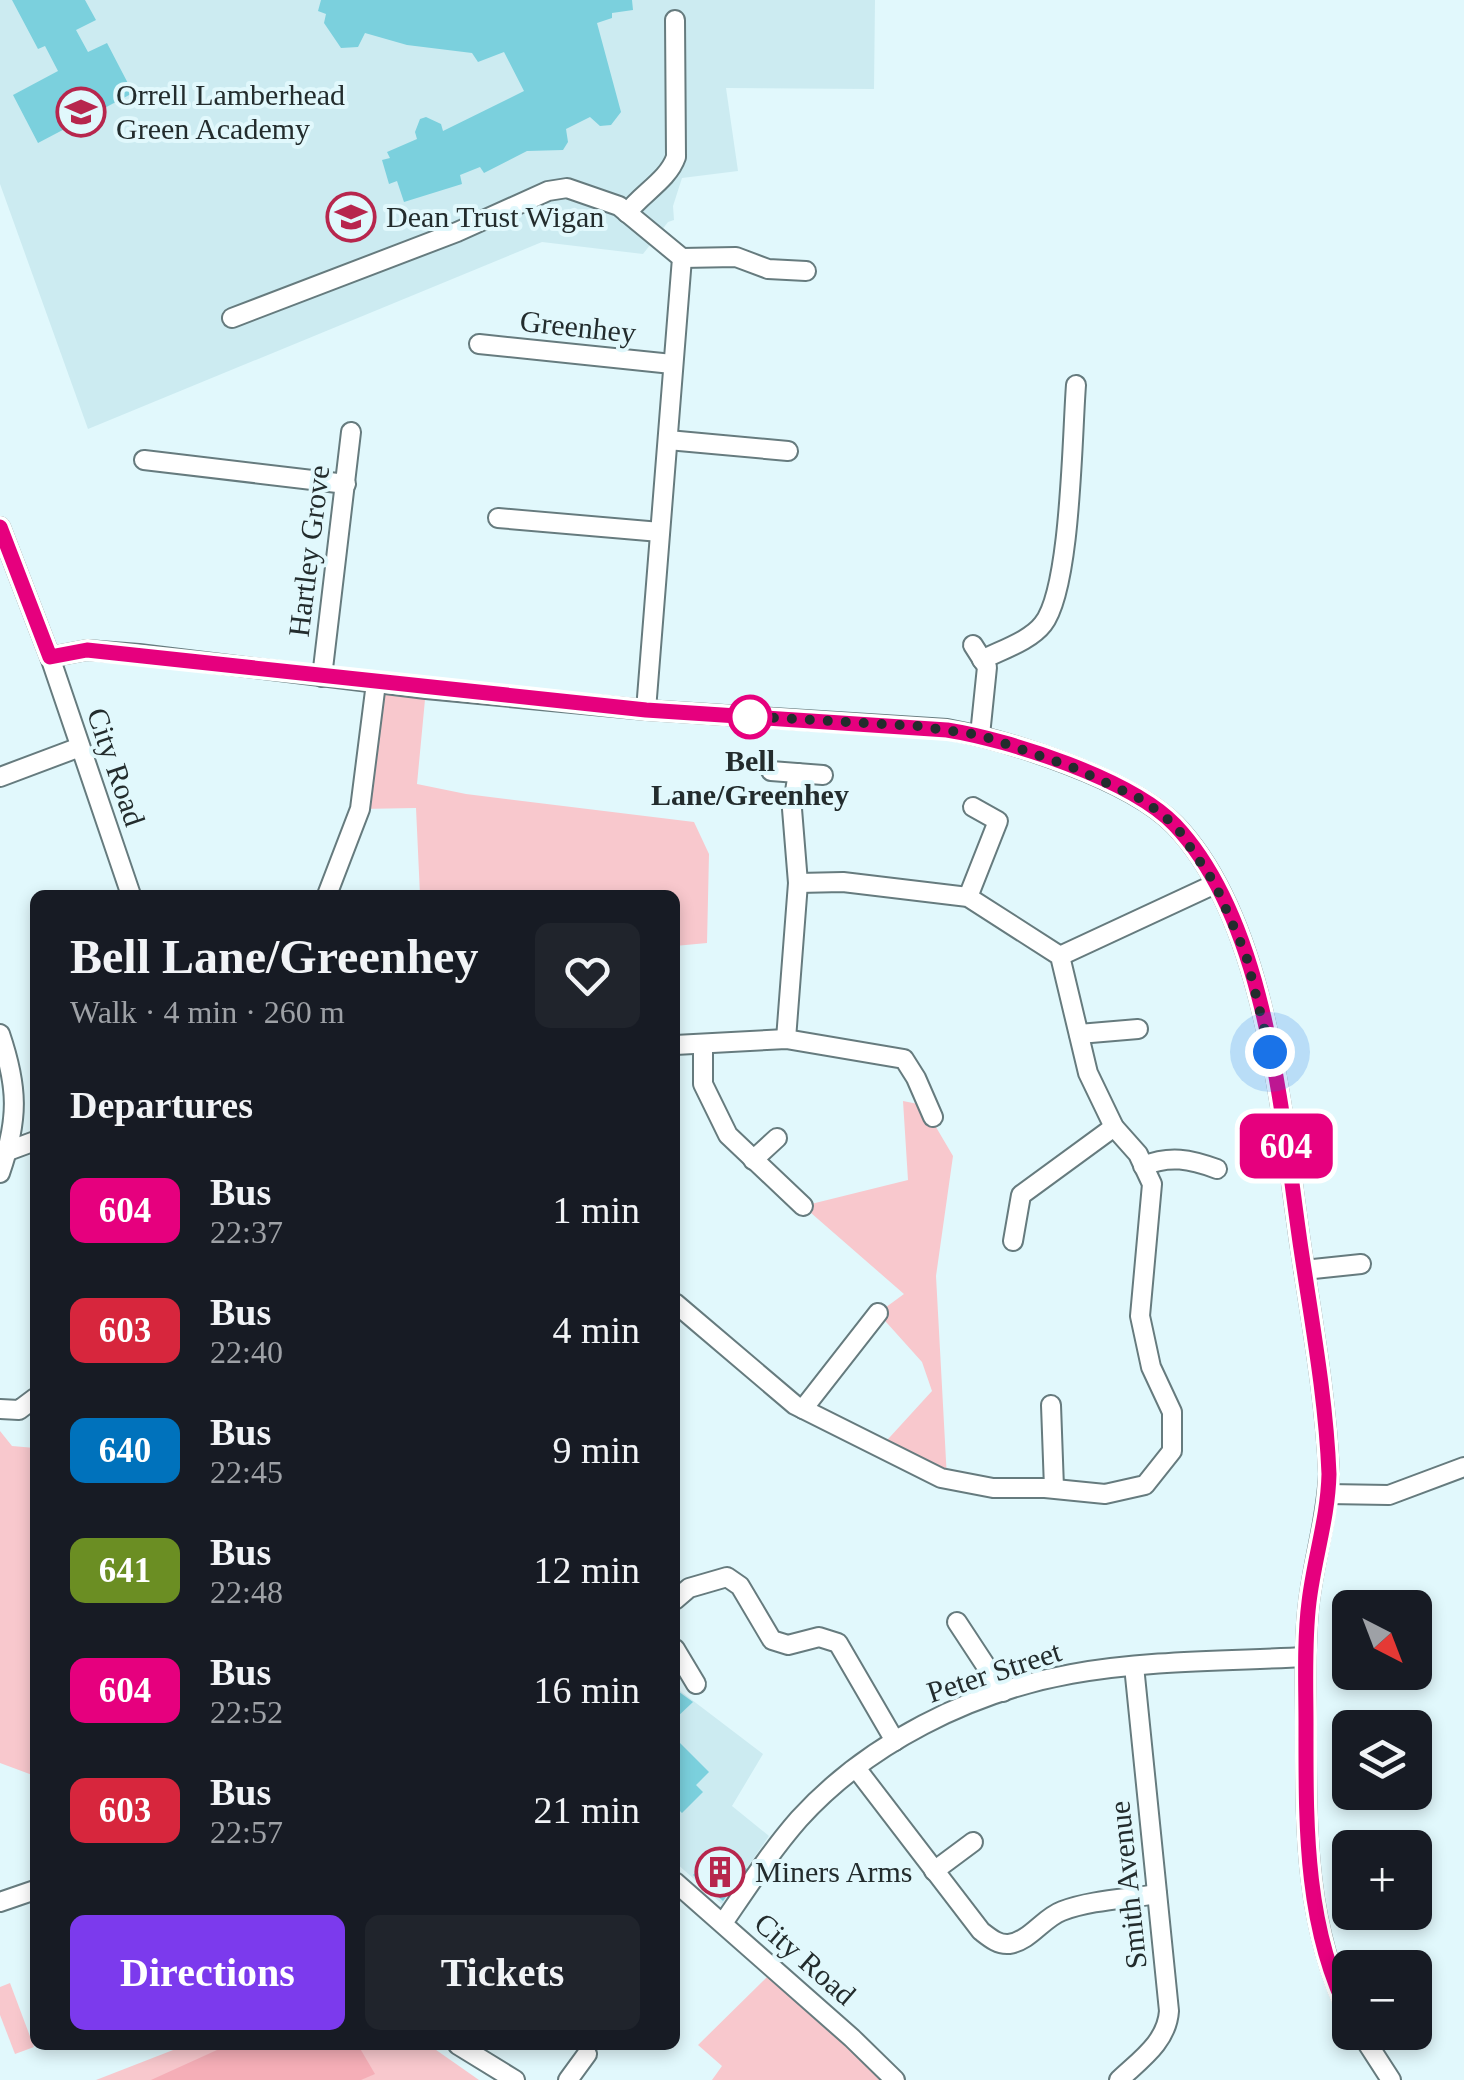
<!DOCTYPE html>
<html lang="en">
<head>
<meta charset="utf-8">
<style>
  :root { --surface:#171b24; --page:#20242c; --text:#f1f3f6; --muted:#9ea1a6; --accent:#7c3aed }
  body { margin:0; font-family:Georgia,serif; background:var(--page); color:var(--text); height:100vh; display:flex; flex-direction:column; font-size:38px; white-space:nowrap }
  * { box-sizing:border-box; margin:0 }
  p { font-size:32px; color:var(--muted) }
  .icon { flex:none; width:55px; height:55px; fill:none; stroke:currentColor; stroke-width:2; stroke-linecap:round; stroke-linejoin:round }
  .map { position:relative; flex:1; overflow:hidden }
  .drawer { position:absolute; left:30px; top:890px; width:650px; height:1160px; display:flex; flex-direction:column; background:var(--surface); border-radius:15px; box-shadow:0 5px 15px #0003 }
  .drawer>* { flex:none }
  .badge { padding:0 20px; border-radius:15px; font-size:35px; line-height:65px }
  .needle { width:65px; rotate:138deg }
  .fabs { position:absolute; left:1332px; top:1590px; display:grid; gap:20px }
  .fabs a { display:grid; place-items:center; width:100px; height:100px; border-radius:15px; background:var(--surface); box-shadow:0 5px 15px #0003; font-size:50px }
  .you { position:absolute; width:50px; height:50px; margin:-25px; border:8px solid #fff; border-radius:50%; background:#1a73e8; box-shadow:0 0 0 15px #1a73e833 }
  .map>.badge { position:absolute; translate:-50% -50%; box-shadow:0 0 0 5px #fff }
  h2 { padding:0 40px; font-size:38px; line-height:90px }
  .round { display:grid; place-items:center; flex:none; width:105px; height:105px; border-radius:15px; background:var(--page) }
  .overview { display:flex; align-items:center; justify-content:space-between; height:170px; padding:0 40px }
  h1 { font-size:48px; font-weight:700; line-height:75px }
  .cta { display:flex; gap:20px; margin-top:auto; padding:20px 40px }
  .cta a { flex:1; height:115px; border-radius:15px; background:var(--accent); color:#fff; font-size:40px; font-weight:700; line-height:115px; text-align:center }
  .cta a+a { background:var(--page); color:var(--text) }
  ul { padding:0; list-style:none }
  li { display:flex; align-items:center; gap:30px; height:120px; padding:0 40px }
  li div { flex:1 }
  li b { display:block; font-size:38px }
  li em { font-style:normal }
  li .badge { min-width:110px; font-weight:700; text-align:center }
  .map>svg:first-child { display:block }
  .built { fill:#ccebf1 }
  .green { fill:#f8c8cd }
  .forest { fill:#f5aeb7 }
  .building { fill:#7bd0dd }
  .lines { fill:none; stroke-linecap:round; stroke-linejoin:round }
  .minor-casing { stroke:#667b7e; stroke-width:22 }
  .minor { stroke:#fff; stroke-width:18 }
  .line-casing { stroke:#fff; stroke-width:22 }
  .line { stroke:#e6007e; stroke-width:15 }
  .walk { stroke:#232c2d; stroke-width:10; stroke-dasharray:0 18 }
  .stop-dot { fill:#fff; stroke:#e6007e; stroke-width:5 }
  .labels { text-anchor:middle; stroke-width:8; stroke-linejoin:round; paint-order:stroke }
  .poi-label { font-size:30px; fill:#232c2d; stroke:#e1f8fc; text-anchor:start }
  .street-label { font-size:30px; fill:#232c2d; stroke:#e1f8fc }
  .stop-label { font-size:30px; font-weight:bold; fill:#232c2d; stroke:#e1f8fc }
</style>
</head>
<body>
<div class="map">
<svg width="1464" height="2080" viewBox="0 0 1464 2080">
  <rect width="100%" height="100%" fill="#e1f8fc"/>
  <g class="built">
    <path d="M 0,0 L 875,0 L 874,89 L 726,88 L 738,171 L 682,178 L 673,206 L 674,220 L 668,222 L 643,254 L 542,242 L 88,429 L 0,184 Z"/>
    <path d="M 675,1687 L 763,1754 L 732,1806 L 769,1836 L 722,1904 L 675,1862 Z"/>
  </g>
  <g class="green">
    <path d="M 376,683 L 426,689 L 417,784 L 466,794 L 694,822 L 709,854 L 707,943 L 675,946 L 675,895 L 420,895 L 416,808 L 360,809 Z"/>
    <path d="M 903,1101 L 923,1105 L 953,1156 L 936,1276 L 947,1479 L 879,1449 L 932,1391 L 922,1362 L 878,1313 L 904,1294 L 803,1206 L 908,1180 Z"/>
    <path d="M 0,1431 L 12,1446 L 35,1448 L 35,1776 L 0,1763 Z"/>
    <path d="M 768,1976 L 895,2080 L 712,2080 L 722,2066 L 698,2045 Z"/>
    <path d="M 10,1983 L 34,2047 L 15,2054 L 0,2015 L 0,1987 Z"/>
    <path d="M 186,2045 L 429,2045 L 479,2080 L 96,2080 Z"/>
  </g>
  <path class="forest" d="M 228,2045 L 358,2045 L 375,2074 L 361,2080 L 151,2080 Z"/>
  <g class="building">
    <path d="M 12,0 L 85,0 L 96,20 L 76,30 L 88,52 L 107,43 L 133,93 L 38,143 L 13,95 L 58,71 L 45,46 L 38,49 Z"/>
    <path d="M 321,0 L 632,0 L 633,10 L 612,13 L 612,18 L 597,23 L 621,112 L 611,125 L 600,126 L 590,117 L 566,129 L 568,142 L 563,150 L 527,151 L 484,173 L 480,167 L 460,175 L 462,184 L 404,202 L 397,181 L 389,184 L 382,160 L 390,158 L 387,152 L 417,139 L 415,132 L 420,119 L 426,117 L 441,124 L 443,131 L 524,91 L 504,52 L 478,62 L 472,53 L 407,45 L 365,33 L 358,47 L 341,48 L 324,23 L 326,14 L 318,11 Z"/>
    <path d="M 675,1689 L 693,1702 L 675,1719 Z"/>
    <path d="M 680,1743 L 709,1772 L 696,1785 L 703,1792 L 682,1813 L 675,1806 L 675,1748 Z"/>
    <path d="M 717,1849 L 747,1869 L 723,1901 L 693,1875 Z"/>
  </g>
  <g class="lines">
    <g class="minor-casing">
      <g id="minor">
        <path d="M 627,213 C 642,193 668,180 676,157 L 675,20"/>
        <path d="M 682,258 L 736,257 L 768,269 L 806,271"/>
        <path d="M 232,318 L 457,232 L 548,191 L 567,188 L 619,206 L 682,258 L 646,710"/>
        <path d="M 479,344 L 672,364"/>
        <path d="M 668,440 L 788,451"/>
        <path d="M 144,460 L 346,484"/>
        <path d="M 498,518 L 660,532"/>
        <path d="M 0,527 L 50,657 L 131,895"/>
        <path d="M 973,645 L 987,667 L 980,735"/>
        <path d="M 50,657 L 87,650 L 139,654 L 426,689 L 646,710 L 947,729 C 1010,741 1130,779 1175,825 C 1268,922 1282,1121 1301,1249 C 1312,1323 1326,1399 1329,1474 C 1327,1518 1314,1559 1309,1602 C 1304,1642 1306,1684 1306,1724 C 1306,1823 1304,1925 1350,2015"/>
        <path d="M 982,660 C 1001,650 1030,641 1043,624 C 1071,589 1072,436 1076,385"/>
        <path d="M 322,677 L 351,432"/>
        <path d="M 771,771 L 823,775"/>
        <path d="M 0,777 L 80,747"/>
        <path d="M 327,895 L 360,809 L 376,683"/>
        <path d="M 968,897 L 998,821 L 973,807"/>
        <path d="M 1060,956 L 1215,884"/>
        <path d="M 0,1034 C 18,1087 19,1119 0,1173"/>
        <path d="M 1079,1034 L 1138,1029"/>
        <path d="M 786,1039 L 798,883 L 792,809 L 798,773"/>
        <path d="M 675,1045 L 786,1039 L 904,1059 L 916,1078 L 933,1117"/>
        <path d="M 703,1045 L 703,1084 L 728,1135 L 803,1206"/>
        <path d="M 8,1151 L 35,1141"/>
        <path d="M 753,1160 L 777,1138"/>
        <path d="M 1143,1166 C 1170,1155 1190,1159 1217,1169"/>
        <path d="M 1013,1241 L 1021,1195 L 1114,1127"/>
        <path d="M 1304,1270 L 1361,1264"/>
        <path d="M 675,1303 L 795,1405 L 941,1478 L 993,1488 L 1045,1488 L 1105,1494 L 1145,1485 L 1172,1451 L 1172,1412 L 1151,1367 L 1140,1316 L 1152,1184 L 1138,1154 L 1114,1127 L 1088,1073 L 1060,956 L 968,897 L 843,882 L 798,883"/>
        <path d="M 1051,1405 L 1054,1488"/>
        <path d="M 0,1409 L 19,1410 L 35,1398"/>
        <path d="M 803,1409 L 878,1313"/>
        <path d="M 1328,1494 L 1389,1495 L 1464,1467"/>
        <path d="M 675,1600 L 689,1588 L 727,1577 L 740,1586 L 772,1640 L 788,1645 L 819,1637 L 838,1643 L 895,1741"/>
        <path d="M 957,1622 L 1003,1692"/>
        <path d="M 675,1649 L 696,1684"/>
        <path d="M 856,1768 L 981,1931 C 990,1938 998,1945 1009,1944 C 1030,1941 1043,1918 1062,1911 C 1091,1900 1126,1899 1157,1894"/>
        <path d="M 934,1871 L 973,1842"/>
        <path d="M 675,1882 L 852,2038 L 895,2080"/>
        <path d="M 0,1902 L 35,1890"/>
        <path d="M 723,1923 C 747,1888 771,1851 799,1819 C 868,1743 971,1692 1071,1674 C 1148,1660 1228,1661 1306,1657"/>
        <path d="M 1360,2032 L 1391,2080"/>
        <path d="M 458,2045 L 515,2080"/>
        <path d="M 568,2080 L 587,2054"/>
        <path d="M 1119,2080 C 1140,2060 1167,2042 1169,2011 L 1134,1666"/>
      </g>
    </g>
    <use href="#minor" class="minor"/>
  </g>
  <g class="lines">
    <g class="line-casing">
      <path id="line" d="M 0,527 L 50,657 L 87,650 L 646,710 L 947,730 C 1010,740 1131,779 1175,825 C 1268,923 1282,1120 1301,1249 C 1312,1323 1326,1399 1329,1474 C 1328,1518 1314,1559 1309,1602 C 1304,1642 1306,1684 1306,1724 C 1306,1823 1304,1926 1350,2016"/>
    </g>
    <use href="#line" class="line"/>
    <path class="walk" d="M 750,717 L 744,716 L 917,726 L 980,735 L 1072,767 L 1145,801 L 1176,826 L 1215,884 L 1246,955 L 1270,1052"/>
  </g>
  <defs>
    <g id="school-ring" transform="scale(2.5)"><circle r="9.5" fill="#e1f8fc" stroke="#b7264d" stroke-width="1.5"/><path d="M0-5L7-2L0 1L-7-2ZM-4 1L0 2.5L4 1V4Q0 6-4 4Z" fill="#b7264d"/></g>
    <g id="building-ring" transform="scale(2.5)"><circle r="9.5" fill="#e1f8fc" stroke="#b7264d" stroke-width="1.5"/><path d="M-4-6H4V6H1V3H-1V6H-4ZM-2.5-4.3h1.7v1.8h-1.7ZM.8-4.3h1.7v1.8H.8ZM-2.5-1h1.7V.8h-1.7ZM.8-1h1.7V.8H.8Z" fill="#b7264d"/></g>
  </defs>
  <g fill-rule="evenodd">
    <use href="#school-ring" x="81" y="112"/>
    <use href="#school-ring" x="351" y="217"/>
    <use href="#building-ring" x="720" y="1872"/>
  </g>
  <circle class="stop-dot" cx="750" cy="717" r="20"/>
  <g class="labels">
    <g class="poi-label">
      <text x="116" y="105">Orrell Lamberhead<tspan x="116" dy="34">Green Academy</tspan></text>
      <text x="386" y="227">Dean Trust Wigan</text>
      <text x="755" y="1882">Miners Arms</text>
    </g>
    <g class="street-label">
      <text transform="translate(578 327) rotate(6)" y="10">Greenhey</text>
      <text transform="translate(309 551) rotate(-83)" y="10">Hartley Grove</text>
      <text transform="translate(116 767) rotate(71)" y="10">City Road</text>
      <text transform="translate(994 1672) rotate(-18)" y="10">Peter Street</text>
      <text transform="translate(1128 1885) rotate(-96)" y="10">Smith Avenue</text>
      <text transform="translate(805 1959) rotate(41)" y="10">City Road</text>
    </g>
    <g class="stop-label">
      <text x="750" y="771">Bell<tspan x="750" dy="34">Lane/Greenhey</tspan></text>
    </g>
  </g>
</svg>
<div class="fabs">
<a><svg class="needle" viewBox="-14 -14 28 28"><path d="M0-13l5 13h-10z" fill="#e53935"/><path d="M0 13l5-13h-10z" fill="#9ea1a6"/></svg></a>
<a><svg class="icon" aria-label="layers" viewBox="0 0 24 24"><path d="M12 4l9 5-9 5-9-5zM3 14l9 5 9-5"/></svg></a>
<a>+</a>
<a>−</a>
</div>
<div class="you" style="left:1270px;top:1052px"></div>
<b class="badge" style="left:1286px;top:1146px;background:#e6007e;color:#fff">604</b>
<section class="drawer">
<div class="overview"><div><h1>Bell Lane/Greenhey</h1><p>Walk · 4 min · 260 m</p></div><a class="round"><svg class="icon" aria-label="heart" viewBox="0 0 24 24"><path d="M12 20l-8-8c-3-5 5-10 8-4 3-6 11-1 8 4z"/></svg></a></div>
<h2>Departures</h2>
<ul>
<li><span class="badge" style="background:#e6007e;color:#fff">604</span><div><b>Bus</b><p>22:37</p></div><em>1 min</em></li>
<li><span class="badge" style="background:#d7263d;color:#fff">603</span><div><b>Bus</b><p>22:40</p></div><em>4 min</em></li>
<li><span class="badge" style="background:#0072bc;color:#fff">640</span><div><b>Bus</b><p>22:45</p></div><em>9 min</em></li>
<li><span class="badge" style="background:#6b8e23;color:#fff">641</span><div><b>Bus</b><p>22:48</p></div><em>12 min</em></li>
<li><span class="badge" style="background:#e6007e;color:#fff">604</span><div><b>Bus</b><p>22:52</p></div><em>16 min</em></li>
<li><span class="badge" style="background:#d7263d;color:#fff">603</span><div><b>Bus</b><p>22:57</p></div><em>21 min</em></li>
</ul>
<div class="cta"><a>Directions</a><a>Tickets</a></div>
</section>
</div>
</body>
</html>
